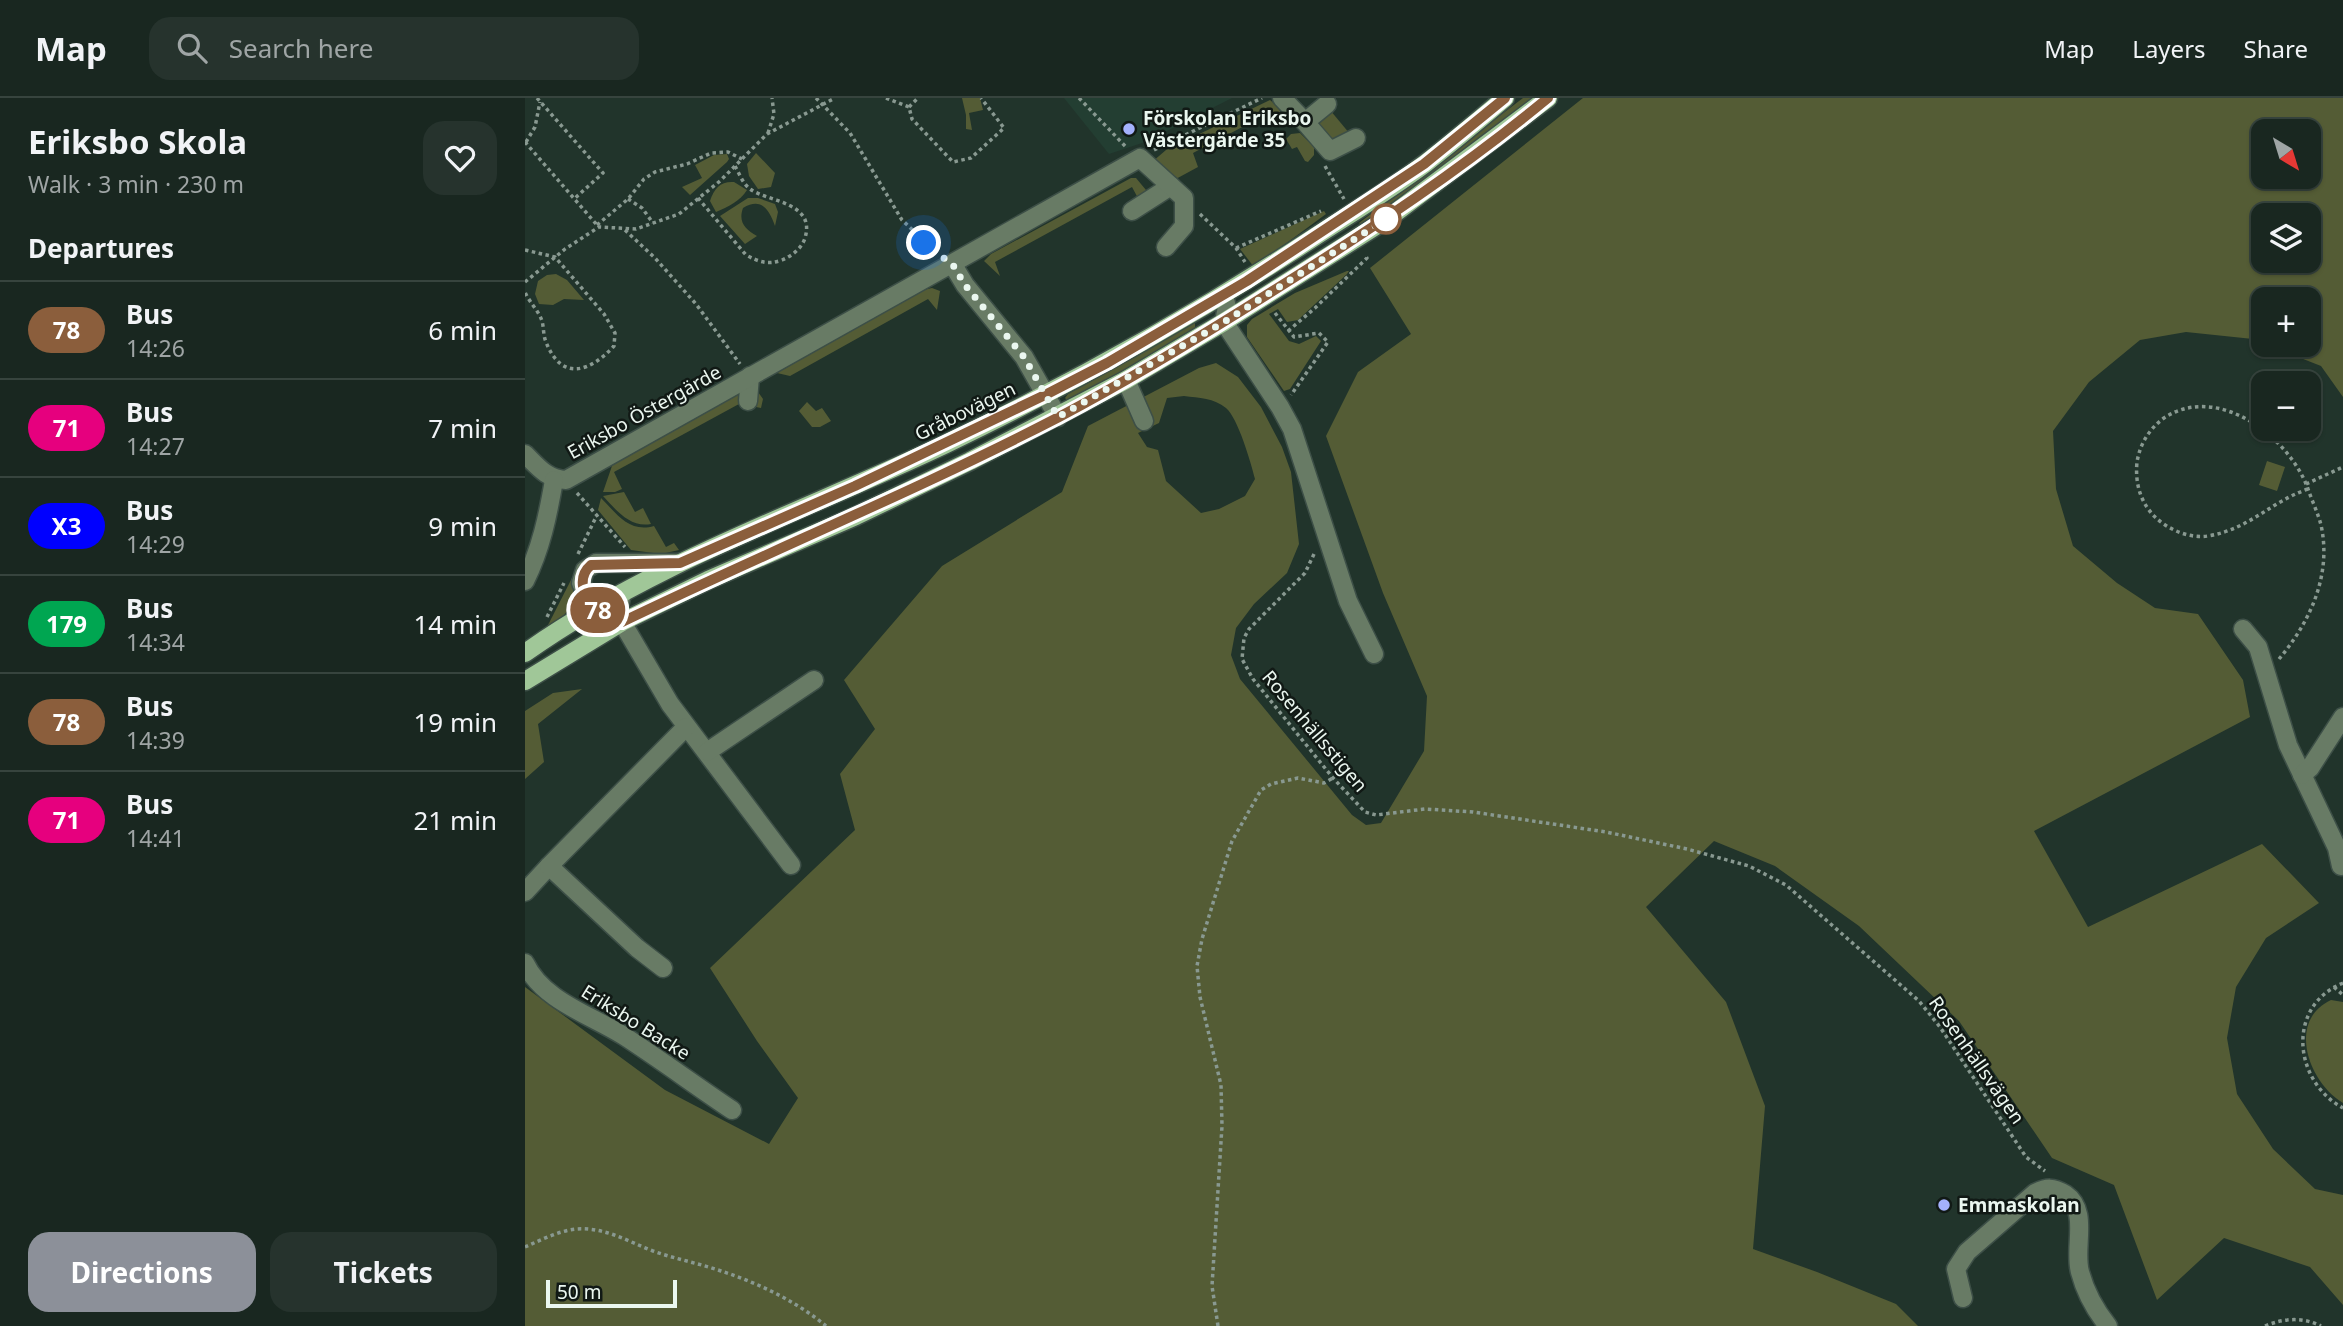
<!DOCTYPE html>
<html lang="en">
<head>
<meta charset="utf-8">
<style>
  :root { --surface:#192720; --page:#26332d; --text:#f1f3f6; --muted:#9fa5a5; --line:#37443e; --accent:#8c9099 }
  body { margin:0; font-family:"Noto Sans",sans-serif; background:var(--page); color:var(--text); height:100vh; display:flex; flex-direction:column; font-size:26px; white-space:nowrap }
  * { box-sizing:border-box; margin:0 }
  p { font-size:23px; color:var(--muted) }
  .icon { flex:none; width:38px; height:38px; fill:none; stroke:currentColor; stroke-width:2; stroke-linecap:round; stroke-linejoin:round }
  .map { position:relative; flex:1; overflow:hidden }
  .panel { display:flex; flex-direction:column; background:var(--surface); width:525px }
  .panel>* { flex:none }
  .badge { padding:0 14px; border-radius:23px; font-size:24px; line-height:46px }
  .needle { width:46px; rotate:142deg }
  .controls { position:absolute; left:1726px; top:21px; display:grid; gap:14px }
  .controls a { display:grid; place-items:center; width:70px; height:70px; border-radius:14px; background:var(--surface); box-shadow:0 2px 5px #0004,0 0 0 2px var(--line); font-size:35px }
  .scale { position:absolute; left:21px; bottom:18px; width:131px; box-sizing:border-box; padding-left:7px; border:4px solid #ebf7f0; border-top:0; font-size:19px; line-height:24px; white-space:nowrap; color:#ebf7f0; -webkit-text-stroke:5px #111915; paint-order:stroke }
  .you { position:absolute; width:35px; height:35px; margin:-18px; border:5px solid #fff; border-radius:50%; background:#1a73e8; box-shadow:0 0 0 10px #1a73e833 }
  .map>.badge { position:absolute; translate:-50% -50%; box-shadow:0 0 0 4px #fff }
  h2 { padding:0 28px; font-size:26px; line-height:63px }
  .round { display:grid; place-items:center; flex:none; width:74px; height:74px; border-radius:21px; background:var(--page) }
  .headline { display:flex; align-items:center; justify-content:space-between; height:119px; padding:0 28px }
  h1 { font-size:33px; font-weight:700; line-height:52px }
  .primary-button { display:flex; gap:14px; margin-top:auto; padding:14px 28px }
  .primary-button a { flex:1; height:80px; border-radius:21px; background:var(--accent); color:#fff; font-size:28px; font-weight:700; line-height:80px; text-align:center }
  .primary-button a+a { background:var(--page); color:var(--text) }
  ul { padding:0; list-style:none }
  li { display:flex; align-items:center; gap:21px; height:98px; padding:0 28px; border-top:2px solid var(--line) }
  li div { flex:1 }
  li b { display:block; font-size:26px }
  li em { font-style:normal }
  li .badge { min-width:77px; font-weight:700; text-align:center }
  header { display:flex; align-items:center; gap:42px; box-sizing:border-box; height:98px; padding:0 35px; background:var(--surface); border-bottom:2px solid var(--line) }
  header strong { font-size:33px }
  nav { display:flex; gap:38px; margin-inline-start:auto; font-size:24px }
  .search { width:490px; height:63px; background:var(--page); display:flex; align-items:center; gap:18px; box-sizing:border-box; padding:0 24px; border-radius:21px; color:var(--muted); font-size:26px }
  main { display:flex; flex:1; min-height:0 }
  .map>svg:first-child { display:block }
  .built { fill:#233e32 }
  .green { fill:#545c35; fill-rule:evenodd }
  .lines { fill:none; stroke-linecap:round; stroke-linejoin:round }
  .minor-casing { stroke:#3d4f47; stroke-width:21 }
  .major-casing { stroke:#3d4f47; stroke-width:21 }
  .path { stroke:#899991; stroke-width:3.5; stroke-dasharray:3.5 3.5; stroke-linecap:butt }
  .minor { stroke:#687b65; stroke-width:18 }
  .major { stroke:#a0c798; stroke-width:18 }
  .line-casing { stroke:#fff; stroke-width:16 }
  .line { stroke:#8b5e3c; stroke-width:10 }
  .walk { stroke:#ebf7f0; stroke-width:7; stroke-dasharray:0 12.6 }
  .poi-dot { fill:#a4b1fc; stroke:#111915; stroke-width:2.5 }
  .stop-dot { fill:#fff; stroke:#8b5e3c; stroke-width:3.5 }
  .labels { text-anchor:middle; stroke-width:5; stroke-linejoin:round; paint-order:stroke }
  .poi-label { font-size:19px; font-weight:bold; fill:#ebf7f0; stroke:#111915; text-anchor:start }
  .street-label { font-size:19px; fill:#ebf7f0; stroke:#111915 }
</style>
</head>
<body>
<header>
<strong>Map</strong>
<div class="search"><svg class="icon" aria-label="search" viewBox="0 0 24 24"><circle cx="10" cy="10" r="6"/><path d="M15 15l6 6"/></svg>Search here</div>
<nav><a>Map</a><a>Layers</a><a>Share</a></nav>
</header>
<main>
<section class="panel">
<div class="headline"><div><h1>Eriksbo Skola</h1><p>Walk · 3 min · 230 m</p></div><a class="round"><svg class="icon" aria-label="heart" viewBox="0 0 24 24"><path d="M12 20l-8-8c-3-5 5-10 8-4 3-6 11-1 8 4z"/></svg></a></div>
<h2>Departures</h2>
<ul>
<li><span class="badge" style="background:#8b5e3c;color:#fff">78</span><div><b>Bus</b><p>14:26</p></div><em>6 min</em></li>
<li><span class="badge" style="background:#e6007e;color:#fff">71</span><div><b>Bus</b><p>14:27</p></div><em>7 min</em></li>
<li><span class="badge" style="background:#00f;color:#fff">X3</span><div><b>Bus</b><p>14:29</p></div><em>9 min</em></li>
<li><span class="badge" style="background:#00a651;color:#fff">179</span><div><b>Bus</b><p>14:34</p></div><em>14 min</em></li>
<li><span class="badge" style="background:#8b5e3c;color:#fff">78</span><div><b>Bus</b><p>14:39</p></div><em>19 min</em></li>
<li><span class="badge" style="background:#e6007e;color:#fff">71</span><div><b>Bus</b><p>14:41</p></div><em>21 min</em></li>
</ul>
<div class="primary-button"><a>Directions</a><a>Tickets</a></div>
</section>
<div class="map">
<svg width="1818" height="1228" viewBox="0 0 1818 1228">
  <rect width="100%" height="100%" fill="#21342b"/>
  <path class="built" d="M 539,0 L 707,0 L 620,44 L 584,56 Z"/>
  <g class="green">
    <path d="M 437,0 L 455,0 L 458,12 L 444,15 L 447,32 L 441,31 L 441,17 Z"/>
    <path d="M 998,0 L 1010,0 L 903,83 L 837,128 L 834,125 Z"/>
    <path d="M 1058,0 L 1818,0 L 1818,299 L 1796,268 L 1743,247 L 1783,247 L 1783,201 L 1738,201 L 1738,245 L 1728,241 L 1661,234 L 1615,242 L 1564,284 L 1528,333 L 1531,391 L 1548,448 L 1592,485 L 1630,510 L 1673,516 L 1718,582 L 1725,619 L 1509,733 L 1563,829 L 1737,746 L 1794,805 L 1741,840 L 1711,889 L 1702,940 L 1712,996 L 1748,1051 L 1790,1091 L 1818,1097 L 1818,1207 L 1785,1169 L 1699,1140 L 1632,1202 L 1589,1087 L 1527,1060 L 1434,923 L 1334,828 L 1250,768 L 1189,743 L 1121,809 L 1201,904 L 1240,1008 L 1228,1151 L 1292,1174 L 1371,1206 L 1393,1228 L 0,1228 L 0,889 L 140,992 L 244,1046 L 273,1000 L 232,943 L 185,870 L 330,732 L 315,676 L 350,631 L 319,582 L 417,468 L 537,394 L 563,328 L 674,270 L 691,265 L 713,279 L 736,309 L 757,349 L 766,374 L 774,446 L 762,475 L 729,506 L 711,530 L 706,557 L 715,581 L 827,717 L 841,727 L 856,725 L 899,653 L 902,598 L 858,495 L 801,338 L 833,274 L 886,236 L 845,170 ZM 1738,33 L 1783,33 L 1783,79 L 1738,79 ZM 1738,117 L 1783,117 L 1783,163 L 1738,163 ZM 659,298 C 674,300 689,300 701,310 C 713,320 726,365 730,381 L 720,398 L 694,411 L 676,415 L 641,383 L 633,352 L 622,349 L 613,335 L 634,325 L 642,300 Z"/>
    <path d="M 745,2 L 754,10 L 757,22 L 751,25 L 745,15 L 742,16 L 668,55 L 673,69 L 649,82 L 627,64 L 641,52 Z"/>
    <path d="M 805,12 L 825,36 L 806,43 L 793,28 L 795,22 Z"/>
    <path d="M 775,35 L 789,49 L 789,57 L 783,64 L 780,63 L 772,49 L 767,51 L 761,41 L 766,36 Z"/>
    <path d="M 231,55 L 250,75 L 246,89 L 233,91 L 224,78 L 222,66 Z"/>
    <path d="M 202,56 L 204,61 L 202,64 L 165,97 L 157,89 L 177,80 L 170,67 L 189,57 Z"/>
    <path d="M 606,80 L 611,80 L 621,92 L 614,102 L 607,89 L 470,164 L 475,178 L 459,163 L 466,156 Z"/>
    <path d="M 209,84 L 222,92 C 215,103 203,109 191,114 L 185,103 C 189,90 196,83 209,84 Z"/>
    <path d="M 223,100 L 233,100 L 250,106 L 253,114 L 250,128 C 244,111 236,99 218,110 C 213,124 220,131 232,138 L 220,146 L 195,118 Z"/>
    <path d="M 799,113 L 801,116 L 729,169 L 715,151 Z"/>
    <path d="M 822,173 L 824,173 L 822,176 L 773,222 L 762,224 L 753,211 L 744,216 L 764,243 L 774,246 L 791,238 L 796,243 L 765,291 L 759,293 L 722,239 L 722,227 L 727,221 L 770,195 Z"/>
    <path d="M 31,176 L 42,182 L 59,202 L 39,201 L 28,207 L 14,206 L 10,196 L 13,183 L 22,177 Z"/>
    <path d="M 407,190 L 415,193 L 412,212 L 403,201 L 265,278 L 252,275 L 398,192 Z"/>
    <path d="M 670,224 L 670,233 L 599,275 L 548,300 L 542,302 L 540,300 L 543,296 Z"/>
    <path d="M 220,290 L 231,291 L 238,301 L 236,310 L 231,309 L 225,300 L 89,374 L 97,391 L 90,394 L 78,394 L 88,365 Z"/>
    <path d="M 282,304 L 291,313 L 297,310 L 306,323 L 295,329 L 287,329 L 274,313 Z"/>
    <path d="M 1742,363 L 1760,369 L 1752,393 L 1734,387 Z"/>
    <path d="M 99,394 L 110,414 L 118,410 L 126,426 C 105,430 91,412 78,398 Z"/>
    <path d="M 76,400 C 92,416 104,435 129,428 L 141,449 L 149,445 L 154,452 L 136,456 L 106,452 L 73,412 Z"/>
    <path d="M 48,478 L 48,507 L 39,517 L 22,529 Z"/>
    <path d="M 57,591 L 13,626 L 19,664 L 0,681 L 0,613 L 28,595 Z"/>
    <path d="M 1806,902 L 1818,904 L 1818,1005 C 1784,985 1761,923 1806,902 Z"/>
  </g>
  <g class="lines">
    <g class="minor-casing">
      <g id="minor">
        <path d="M 757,0 L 780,24 L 802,6"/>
        <path d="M 780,24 L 805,53 L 831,40"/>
        <path d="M 607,113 L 646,88"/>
        <path d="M 428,167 L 440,187 L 499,259 L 533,319"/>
        <path d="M 699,198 L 702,209 L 699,224 L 755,309 L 767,331 L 823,503 L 849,556"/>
        <path d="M 601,282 L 619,323"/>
        <path d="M 223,303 L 225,278"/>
        <path d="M 0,356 C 13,369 22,381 41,382 L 615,60 L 659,100 L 659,128 L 641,149"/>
        <path d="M 0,483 C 16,451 23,417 29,382"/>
        <path d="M 97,495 L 94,509 L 97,524 L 145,606 L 266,767"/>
        <path d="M 97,524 L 70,510 L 56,485 L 60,472 L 71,465 L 155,465"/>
        <path d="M 1718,531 L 1733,549 L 1763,647 L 1812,750 L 1816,768"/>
        <path d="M 182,654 L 289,582"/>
        <path d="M 1777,677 L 1785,670 L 1818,619"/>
        <path d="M 0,794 L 24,768"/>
        <path d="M 0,865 C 18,903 66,917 99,938 C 136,962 171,988 207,1012"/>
        <path d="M 138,870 L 112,850 L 24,768 L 161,629"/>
        <path d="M 1438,1200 L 1431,1171 L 1442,1154 L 1510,1095 C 1522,1089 1528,1089 1540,1096 C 1565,1113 1548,1149 1555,1174 C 1560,1193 1571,1213 1583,1228"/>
      </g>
    </g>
    <g class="major-casing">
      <g id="major">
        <path d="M 0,555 C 128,464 280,413 421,346 C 548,285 670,217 788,140 C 825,116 865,92 901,65 C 928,44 954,22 980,0"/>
        <path d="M 0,583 L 97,524 L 183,482 L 331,418 L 445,363 L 601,282 L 699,224 L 862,121 L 1023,0"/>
      </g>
    </g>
    <g class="path">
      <path d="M 12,0 L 78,75 L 49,101"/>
      <path d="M 291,0 L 325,35 L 377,122 L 412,155"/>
      <path d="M 361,0 L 384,9 L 387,21 L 428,64 L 446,60 L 479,30 L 456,0"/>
      <path d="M 554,0 L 602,50"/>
      <path d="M 384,9 L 393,0"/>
      <path d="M 243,35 L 249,16 L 247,0"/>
      <path d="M 0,44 L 72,127"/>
      <path d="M 1,44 L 10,29 L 15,4"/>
      <path d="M 629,52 L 737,0"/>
      <path d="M 800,68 L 819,101"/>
      <path d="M 173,100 L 221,157 C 234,164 243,167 257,162 C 267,158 277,150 280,140 C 291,104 243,104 225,91 C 218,86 214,75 210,68"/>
      <path d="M 103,101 L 117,110 L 128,125"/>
      <path d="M 675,116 L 711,150 L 720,164"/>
      <path d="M 72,127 L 103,101 L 119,81 L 130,74 L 162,66 L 186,55 L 203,54 L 217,61"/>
      <path d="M 100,132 L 130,160 L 171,206 L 215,266"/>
      <path d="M 711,150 L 796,113"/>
      <path d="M 0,152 L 30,159 L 79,216 L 90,235 L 89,248 C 66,273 37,285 21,244 C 18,237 19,230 17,223 C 14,213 4,204 0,194"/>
      <path d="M 0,184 L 40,151 L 74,129 L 111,131 L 154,116 L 195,83 L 242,36 L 310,0"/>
      <path d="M 750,215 L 769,239 L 794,235 L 803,244 L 766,297"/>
      <path d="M 763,233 L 790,210 L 842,160 L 840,157"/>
      <path d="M 1781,386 L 1818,369"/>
      <path d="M 52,395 L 100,449"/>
      <path d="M 53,456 L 72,417"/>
      <path d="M 789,456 L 780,475 L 724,531 L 719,540 L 717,561 L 728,581 L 808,680 L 840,714 L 851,717 L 900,711 L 948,714 L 1081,734 L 1162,751 L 1224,768 L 1261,787 L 1394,903 L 1415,929 L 1501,1059 L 1520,1073"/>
      <path d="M 22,519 L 39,485"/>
      <path d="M 1754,561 C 1785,524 1807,477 1796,427 C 1793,415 1787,403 1783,391 C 1765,340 1693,284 1639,320 C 1624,331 1615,346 1612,364 C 1610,385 1615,403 1629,418 C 1642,431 1664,441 1683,438 C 1725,431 1745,404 1783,391"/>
      <path d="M 1818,885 C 1761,908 1768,983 1818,1010"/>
      <path d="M 1809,889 L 1818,897"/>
      <path d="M 0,1149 C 16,1142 33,1133 51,1131 C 80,1129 102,1143 128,1153 C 150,1161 173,1165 196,1173 C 233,1185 271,1203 301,1228"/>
      <path d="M 693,1228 L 687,1188 L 697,1028 L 696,987 L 675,899 L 672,868 L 677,841 L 707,743 L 736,692 L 746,686 L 773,680 L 799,685 L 808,680"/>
      <path d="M 1740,1228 C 1759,1220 1778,1219 1796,1228"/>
    </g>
    <use href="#minor" class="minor"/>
    <use href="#major" class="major"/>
  </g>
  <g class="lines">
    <g class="line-casing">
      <path id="line" d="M 980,0 L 899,66 L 722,183 L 582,265 L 520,297 L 330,388 L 155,465 L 66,467 C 52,479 57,499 72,511 C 79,516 89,520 97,524 C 242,454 391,393 534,319 C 608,280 680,236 751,191 C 845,132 937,71 1023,0"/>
    </g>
    <use href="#line" class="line"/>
    <path class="walk" d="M 399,145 L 428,167 L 440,187 L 499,259 L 533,319 L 699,224 L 861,121"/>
  </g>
  <g class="poi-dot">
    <circle cx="604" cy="31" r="7"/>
    <circle cx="1419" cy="1107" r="7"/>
  </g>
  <circle class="stop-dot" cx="861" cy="121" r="14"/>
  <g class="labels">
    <g class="poi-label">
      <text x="618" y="27">Förskolan Eriksbo<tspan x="618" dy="22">Västergärde 35</tspan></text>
      <text x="1433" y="1114">Emmaskolan</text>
    </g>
    <g class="street-label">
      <text transform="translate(440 313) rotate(-26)" y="7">Gråbovägen</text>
      <text transform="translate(119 314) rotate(-29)" y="7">Eriksbo Östergärde</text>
      <text transform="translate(790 633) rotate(50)" y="7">Rosenhällsstigen</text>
      <text transform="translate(111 924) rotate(32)" y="7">Eriksbo Backe</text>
      <text transform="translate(1452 962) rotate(55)" y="7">Rosenhällsvägen</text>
    </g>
  </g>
</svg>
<div class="controls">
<a><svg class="needle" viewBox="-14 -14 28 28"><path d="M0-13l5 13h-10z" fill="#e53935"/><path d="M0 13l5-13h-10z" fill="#9fa5a5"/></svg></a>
<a><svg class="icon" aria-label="layers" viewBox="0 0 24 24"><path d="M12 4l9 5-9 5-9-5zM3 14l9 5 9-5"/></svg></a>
<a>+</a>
<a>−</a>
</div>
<div class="scale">50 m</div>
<div class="you" style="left:399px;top:145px"></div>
<b class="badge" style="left:73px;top:512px;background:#8b5e3c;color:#fff">78</b>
</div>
</main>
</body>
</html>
